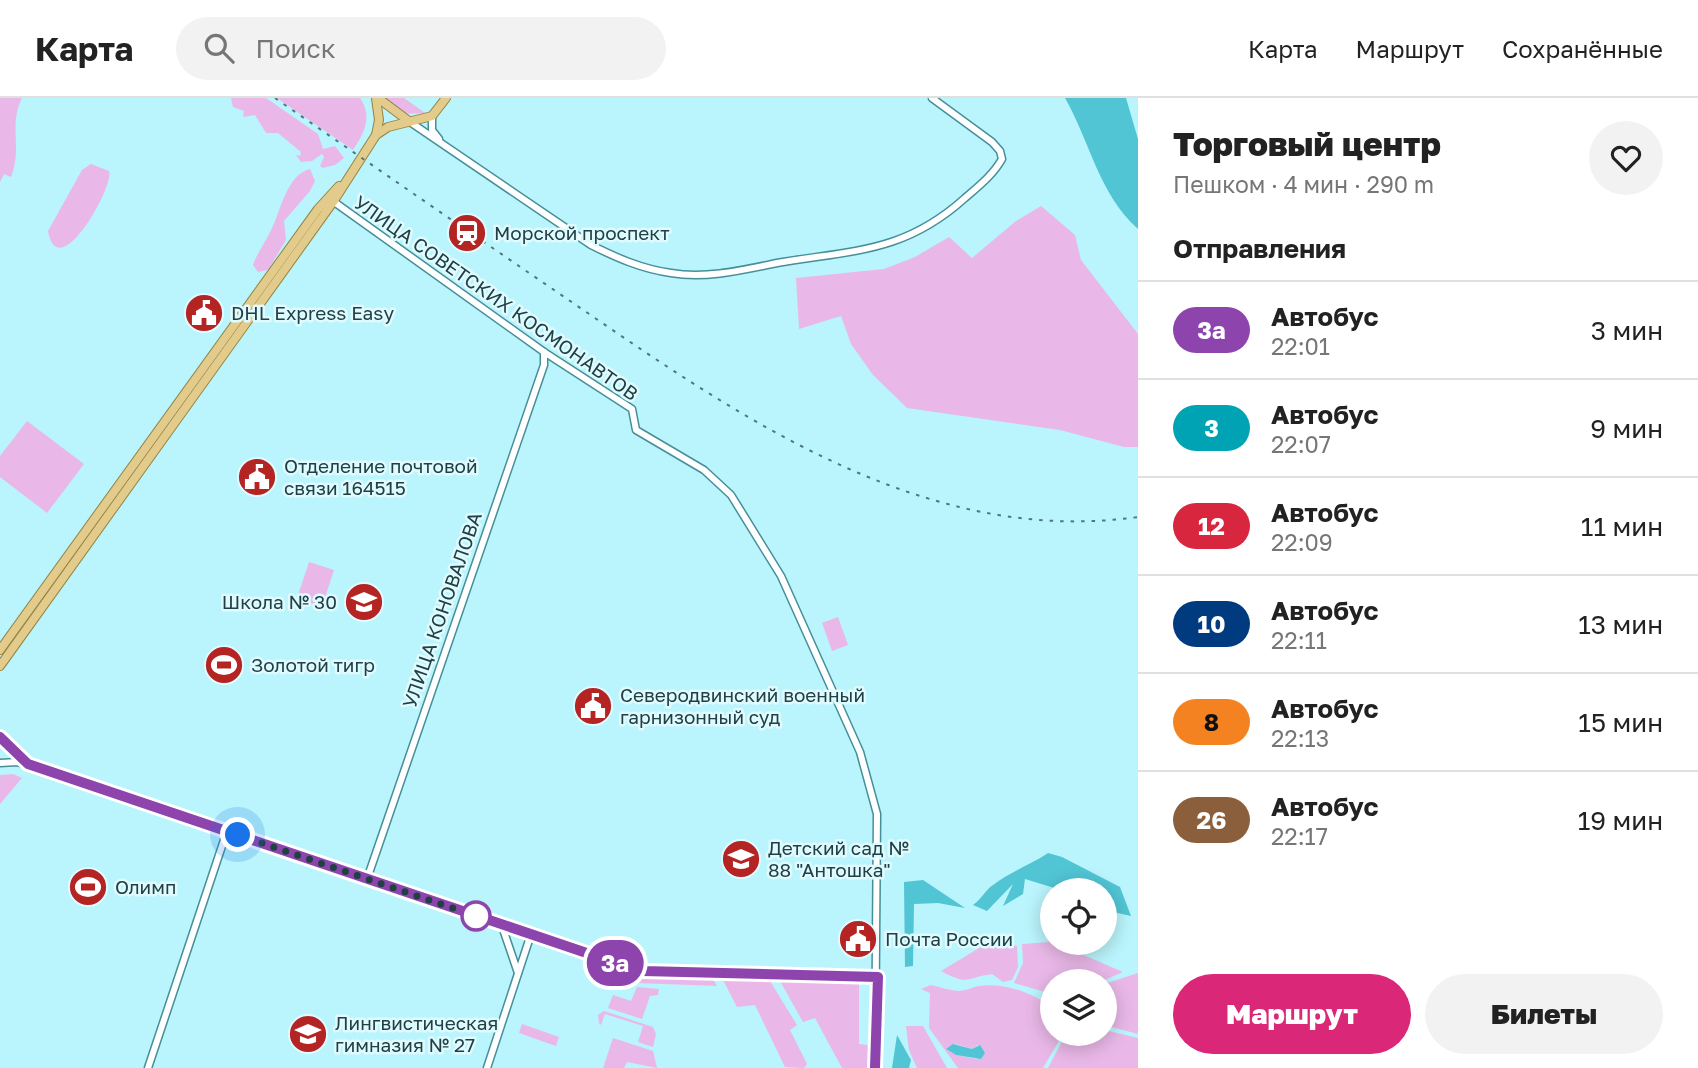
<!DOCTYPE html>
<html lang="ru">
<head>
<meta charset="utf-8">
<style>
  :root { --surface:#fff; --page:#f2f2f2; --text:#222; --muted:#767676; --line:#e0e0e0; --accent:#db2777 }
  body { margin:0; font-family:"Golos Text",sans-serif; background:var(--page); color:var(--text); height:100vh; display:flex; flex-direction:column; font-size:26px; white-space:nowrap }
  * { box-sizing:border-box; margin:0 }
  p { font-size:23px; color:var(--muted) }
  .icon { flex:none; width:38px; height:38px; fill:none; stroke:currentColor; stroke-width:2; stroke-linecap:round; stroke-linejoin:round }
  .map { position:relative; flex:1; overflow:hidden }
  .panel { display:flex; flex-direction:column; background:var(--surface); width:560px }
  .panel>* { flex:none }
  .badge { padding:0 14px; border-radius:23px; font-size:24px; line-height:46px }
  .buttons { position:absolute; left:1040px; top:780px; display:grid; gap:14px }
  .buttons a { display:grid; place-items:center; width:77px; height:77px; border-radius:50%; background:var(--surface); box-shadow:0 4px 18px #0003; font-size:35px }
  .you { position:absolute; width:35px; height:35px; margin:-18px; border:5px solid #fff; border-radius:50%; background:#1a73e8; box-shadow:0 0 0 10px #1a73e833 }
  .map>.badge { position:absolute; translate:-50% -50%; box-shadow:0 0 0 4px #fff }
  h2 { padding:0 35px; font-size:26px; line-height:63px }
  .round { display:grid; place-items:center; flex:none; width:74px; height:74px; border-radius:37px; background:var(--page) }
  .headline { display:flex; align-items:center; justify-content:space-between; height:119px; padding:0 35px }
  h1 { font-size:33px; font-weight:800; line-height:52px }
  .cta { display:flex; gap:14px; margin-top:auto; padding:14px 35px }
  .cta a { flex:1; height:80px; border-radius:42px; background:var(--accent); color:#fff; font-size:28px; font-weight:800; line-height:80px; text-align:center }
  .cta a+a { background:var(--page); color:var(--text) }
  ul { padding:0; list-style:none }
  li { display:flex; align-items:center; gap:21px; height:98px; padding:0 35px; border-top:2px solid var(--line) }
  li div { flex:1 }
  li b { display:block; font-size:26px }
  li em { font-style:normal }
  li .badge { min-width:77px; font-weight:700; text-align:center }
  header { display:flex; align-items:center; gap:42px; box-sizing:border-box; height:98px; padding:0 35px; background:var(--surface); border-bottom:2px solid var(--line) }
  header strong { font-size:33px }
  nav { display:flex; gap:38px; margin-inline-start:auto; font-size:24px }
  .search { width:490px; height:63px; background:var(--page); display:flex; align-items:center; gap:18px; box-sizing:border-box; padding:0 24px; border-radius:38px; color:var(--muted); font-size:26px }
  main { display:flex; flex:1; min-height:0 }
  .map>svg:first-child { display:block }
  .green { fill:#e9b8e8; fill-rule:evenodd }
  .water { fill:#51c5d4 }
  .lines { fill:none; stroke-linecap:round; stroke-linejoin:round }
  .minor-casing { stroke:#468f98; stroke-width:9 }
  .major-casing { stroke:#938441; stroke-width:10 }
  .minor { stroke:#fff; stroke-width:6 }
  .major { stroke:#e3cb8c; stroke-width:8 }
  .rail { stroke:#50777c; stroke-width:2; stroke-dasharray:3.5 7; stroke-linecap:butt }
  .line-casing { stroke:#fff; stroke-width:16 }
  .line { stroke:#8e44ad; stroke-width:10 }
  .walk { stroke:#214044; stroke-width:7; stroke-dasharray:0 12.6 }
  .stop-dot { fill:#fff; stroke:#8e44ad; stroke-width:3.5 }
  .labels { text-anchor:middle; stroke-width:5; stroke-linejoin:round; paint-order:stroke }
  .poi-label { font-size:19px; fill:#214044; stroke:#dffbff; text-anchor:start }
  .street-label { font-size:19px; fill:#214044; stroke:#dffbff }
</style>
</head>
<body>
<header>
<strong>Карта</strong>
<div class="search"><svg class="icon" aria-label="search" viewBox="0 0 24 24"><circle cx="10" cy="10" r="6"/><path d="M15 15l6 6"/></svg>Поиск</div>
<nav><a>Карта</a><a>Маршрут</a><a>Сохранённые</a></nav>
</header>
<main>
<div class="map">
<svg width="1138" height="970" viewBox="0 0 1138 970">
  <rect width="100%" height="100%" fill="#baf4fc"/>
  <g class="green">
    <path d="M 0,0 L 22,0 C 8,28 23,49 11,79 L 4,76 L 0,84 Z"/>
    <path d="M 231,0 L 266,0 L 318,36 L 323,51 L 335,48 L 344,60 L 335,67 L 323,70 L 320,68 L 324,59 L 322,56 L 312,63 L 301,64 L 296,57 L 300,58 L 301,54 L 278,35 L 266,35 L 255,17 L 243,19 L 244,13 L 233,9 Z"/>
    <path d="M 277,0 L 360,0 C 373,19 364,35 353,52 Z"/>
    <path d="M 384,0 L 404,0 L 425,15 L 402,16 Z"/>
    <path d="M 91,66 L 109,73 C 115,87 58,189 48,133 L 82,72 Z"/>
    <path d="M 310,71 L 315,83 L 310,93 L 284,123 L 286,142 L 268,172 L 258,174 L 253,167 C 258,153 267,142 273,128 C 281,110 288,76 310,71 Z"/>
    <path d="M 1041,108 L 1075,137 L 1081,162 L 1138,236 L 1138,349 L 1124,349 L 1060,332 L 907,310 L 873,277 L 851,246 L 841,218 L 799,231 L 796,180 L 884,171 L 915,159 L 949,139 L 972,160 L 1016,123 Z"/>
    <path d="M 27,323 L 84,366 L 47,415 L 0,379 L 0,358 Z"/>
    <path d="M 309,464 L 334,472 L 322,509 L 297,500 Z"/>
    <path d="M 838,519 L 848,547 L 832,553 L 822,525 Z"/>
    <path d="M 13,676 L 22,680 L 0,706 L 0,677 Z"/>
    <path d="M 989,844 L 1017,848 L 1018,869 L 1012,882 L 1003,884 L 992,876 C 965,880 969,888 941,873 Z"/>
    <path d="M 1050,844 L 1060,847 L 1123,874 L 1100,884 L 1052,884 L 1052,896 L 1014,885 L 1023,865 L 1022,846 Z"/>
    <path d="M 611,871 L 638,877 L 713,881 L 717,888 L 637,885 L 609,876 Z"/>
    <path d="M 1138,875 L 1138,936 L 1104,927 L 1104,886 Z"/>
    <path d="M 722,880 L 770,883 L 797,927 L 790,932 L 807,966 L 804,970 L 785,969 L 755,907 L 737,909 Z"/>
    <path d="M 780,883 L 859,885 L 859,946 L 868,947 L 868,970 L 842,970 L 815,920 L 803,924 Z"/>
    <path d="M 931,887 C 940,889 949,892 958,893 C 966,893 972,889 979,888 C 1004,884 1032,895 1052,909 L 1052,936 L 1063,936 L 1043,970 L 958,970 L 929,930 L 930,895 L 921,891 ZM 956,946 L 972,951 L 978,947 L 985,955 L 977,961 L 956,957 L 948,952 Z"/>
    <path d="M 637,889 L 659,891 L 658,897 L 650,898 L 642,921 L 608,910 L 613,897 L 631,903 Z"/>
    <path d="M 604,913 L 653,929 L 656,936 L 653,949 L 638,944 L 643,928 L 605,916 L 601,927 L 599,925 L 598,917 Z"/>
    <path d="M 522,926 L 559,939 L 556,948 L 519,935 Z"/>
    <path d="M 906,928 L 923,928 L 947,970 L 917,970 L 909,952 Z"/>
    <path d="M 1104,932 L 1138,940 L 1138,970 L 1048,970 L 1066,936 L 1104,936 Z"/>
    <path d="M 613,940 L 653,953 L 657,970 L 627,964 L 624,970 L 603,970 Z"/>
  </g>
  <g class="water">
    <path d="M 1065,0 L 1126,0 L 1138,41 L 1138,131 C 1099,96 1090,44 1065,0 Z"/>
    <path d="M 1048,755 L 1062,759 L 1120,789 L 1131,818 L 1104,812 L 1104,793 L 1064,793 L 1025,781 L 1023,796 L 1003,808 L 1013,786 L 987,813 L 973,807 C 982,801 985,792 993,787 C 1010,774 1030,767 1048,755 Z"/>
    <path d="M 923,782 L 965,810 L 938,805 L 914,806 L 913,868 L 905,869 L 904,784 Z"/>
    <path d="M 897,937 L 911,962 L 909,970 L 892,970 Z"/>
    <path d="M 953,946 L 972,951 L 980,947 L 985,955 L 981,961 L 956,957 L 946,951 Z"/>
  </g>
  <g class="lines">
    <g class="minor-casing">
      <g id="minor">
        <path d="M 432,18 L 432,32 L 439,41"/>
        <path d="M 410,24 L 591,147 C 617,160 642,171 671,175 C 706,181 743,172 777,165 C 853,152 904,155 965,100 C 979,88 993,77 1002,61 L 1000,53 L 992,44 L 932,0"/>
        <path d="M 330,101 L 544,254 L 632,311 L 636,332 L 704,372 L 731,397 L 781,478 L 860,654 L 877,716 L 875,970"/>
        <path d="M 0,639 L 26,665"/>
        <path d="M 0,665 L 17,664 L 31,667 L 628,869 L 643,873 L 878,879"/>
        <path d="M 367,781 L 544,267 L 544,254"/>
        <path d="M 506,828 L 504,834 L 518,875"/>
        <path d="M 148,970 L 227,733"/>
        <path d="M 487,970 L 531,836"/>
      </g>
    </g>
    <g class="major-casing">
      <g id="major">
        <path d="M 378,0 L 410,24"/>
        <path d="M 376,37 L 379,22 L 376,0"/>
        <path d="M 0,552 L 318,111 L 339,88"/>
        <path d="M 0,568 L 333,104 L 376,37 L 388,29 L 432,18 L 446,0"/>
      </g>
    </g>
    <use href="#minor" class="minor"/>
    <use href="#major" class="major"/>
    <path class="rail" d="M 275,0 C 369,65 463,130 557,194 C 728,311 919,450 1138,419"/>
  </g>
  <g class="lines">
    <g class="line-casing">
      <path id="line" d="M 0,639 L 28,666 L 628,869 L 643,873 L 878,879 L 875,970"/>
    </g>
    <use href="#line" class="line"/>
    <path class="walk" d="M 238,737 L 476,818"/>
  </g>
  <defs>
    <g id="station-disc" transform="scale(2.0125)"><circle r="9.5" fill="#b42423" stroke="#dffbff"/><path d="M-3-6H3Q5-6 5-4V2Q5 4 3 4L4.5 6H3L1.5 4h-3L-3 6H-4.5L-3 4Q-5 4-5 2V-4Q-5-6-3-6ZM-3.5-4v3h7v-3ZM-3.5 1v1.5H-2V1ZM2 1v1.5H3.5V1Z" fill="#fff"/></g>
    <g id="civic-disc" transform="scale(2.0125)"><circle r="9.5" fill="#b42423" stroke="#dffbff"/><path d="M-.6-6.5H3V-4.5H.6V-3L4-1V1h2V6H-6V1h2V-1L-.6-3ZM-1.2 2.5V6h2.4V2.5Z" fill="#fff"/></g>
    <g id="school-disc" transform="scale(2.0125)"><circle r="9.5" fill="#b42423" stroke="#dffbff"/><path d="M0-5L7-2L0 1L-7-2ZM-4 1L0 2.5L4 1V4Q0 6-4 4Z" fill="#fff"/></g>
    <g id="stadium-disc" transform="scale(2.0125)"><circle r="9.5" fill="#b42423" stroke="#dffbff"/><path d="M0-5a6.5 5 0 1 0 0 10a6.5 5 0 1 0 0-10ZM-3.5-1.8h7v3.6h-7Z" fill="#fff"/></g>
  </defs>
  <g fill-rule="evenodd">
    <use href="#station-disc" x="467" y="135"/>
    <use href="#civic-disc" x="204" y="215"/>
    <use href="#civic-disc" x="257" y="379"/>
    <use href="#school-disc" x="364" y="504"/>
    <use href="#stadium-disc" x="224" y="567"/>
    <use href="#civic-disc" x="593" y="608"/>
    <use href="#school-disc" x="741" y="761"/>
    <use href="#stadium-disc" x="88" y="789"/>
    <use href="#civic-disc" x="858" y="841"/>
    <use href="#school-disc" x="308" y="936"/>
  </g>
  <circle class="stop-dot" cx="476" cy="818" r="14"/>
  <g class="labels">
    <g class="poi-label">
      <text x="494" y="142">Морской проспект</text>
      <text x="231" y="222">DHL Express Easy</text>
      <text x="284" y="375">Отделение почтовой<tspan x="284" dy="22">связи 164515</tspan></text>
      <text x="337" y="511" text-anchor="end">Школа № 30</text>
      <text x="251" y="574">Золотой тигр</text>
      <text x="620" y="604">Северодвинский военный<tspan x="620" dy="22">гарнизонный суд</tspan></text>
      <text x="768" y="757">Детский сад №<tspan x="768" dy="22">88 "Антошка"</tspan></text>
      <text x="115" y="796">Олимп</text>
      <text x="885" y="848">Почта России</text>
      <text x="335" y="932">Лингвистическая<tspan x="335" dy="22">гимназия № 27</tspan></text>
    </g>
    <g class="street-label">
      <text transform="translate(496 200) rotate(35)" y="7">УЛИЦА СОВЕТСКИХ КОСМОНАВТОВ</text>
      <text transform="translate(442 512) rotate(-71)" y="7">УЛИЦА КОНОВАЛОВА</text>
    </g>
  </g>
</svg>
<div class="buttons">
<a><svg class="icon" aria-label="locate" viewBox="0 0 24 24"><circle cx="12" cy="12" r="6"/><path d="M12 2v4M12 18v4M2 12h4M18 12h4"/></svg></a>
<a><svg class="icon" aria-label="layers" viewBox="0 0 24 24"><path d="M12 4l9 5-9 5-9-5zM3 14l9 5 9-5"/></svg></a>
</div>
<div class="you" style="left:238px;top:737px"></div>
<b class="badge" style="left:615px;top:865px;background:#8e44ad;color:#fff">3а</b>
</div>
<section class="panel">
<div class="headline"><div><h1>Торговый центр</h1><p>Пешком · 4 мин · 290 m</p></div><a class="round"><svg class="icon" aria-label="heart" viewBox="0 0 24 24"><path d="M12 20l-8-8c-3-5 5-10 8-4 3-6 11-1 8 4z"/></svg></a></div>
<h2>Отправления</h2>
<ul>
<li><span class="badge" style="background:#8e44ad;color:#fff">3а</span><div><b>Автобус</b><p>22:01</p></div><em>3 мин</em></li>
<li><span class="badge" style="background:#00a3b4;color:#fff">3</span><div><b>Автобус</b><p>22:07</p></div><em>9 мин</em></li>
<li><span class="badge" style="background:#d7263d;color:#fff">12</span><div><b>Автобус</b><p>22:09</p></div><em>11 мин</em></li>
<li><span class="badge" style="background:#003b80;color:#fff">10</span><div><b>Автобус</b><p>22:11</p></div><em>13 мин</em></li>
<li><span class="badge" style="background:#f58220;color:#111">8</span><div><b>Автобус</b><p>22:13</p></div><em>15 мин</em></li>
<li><span class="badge" style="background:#8b5e3c;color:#fff">26</span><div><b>Автобус</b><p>22:17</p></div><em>19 мин</em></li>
</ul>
<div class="cta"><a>Маршрут</a><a>Билеты</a></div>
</section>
</main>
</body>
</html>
